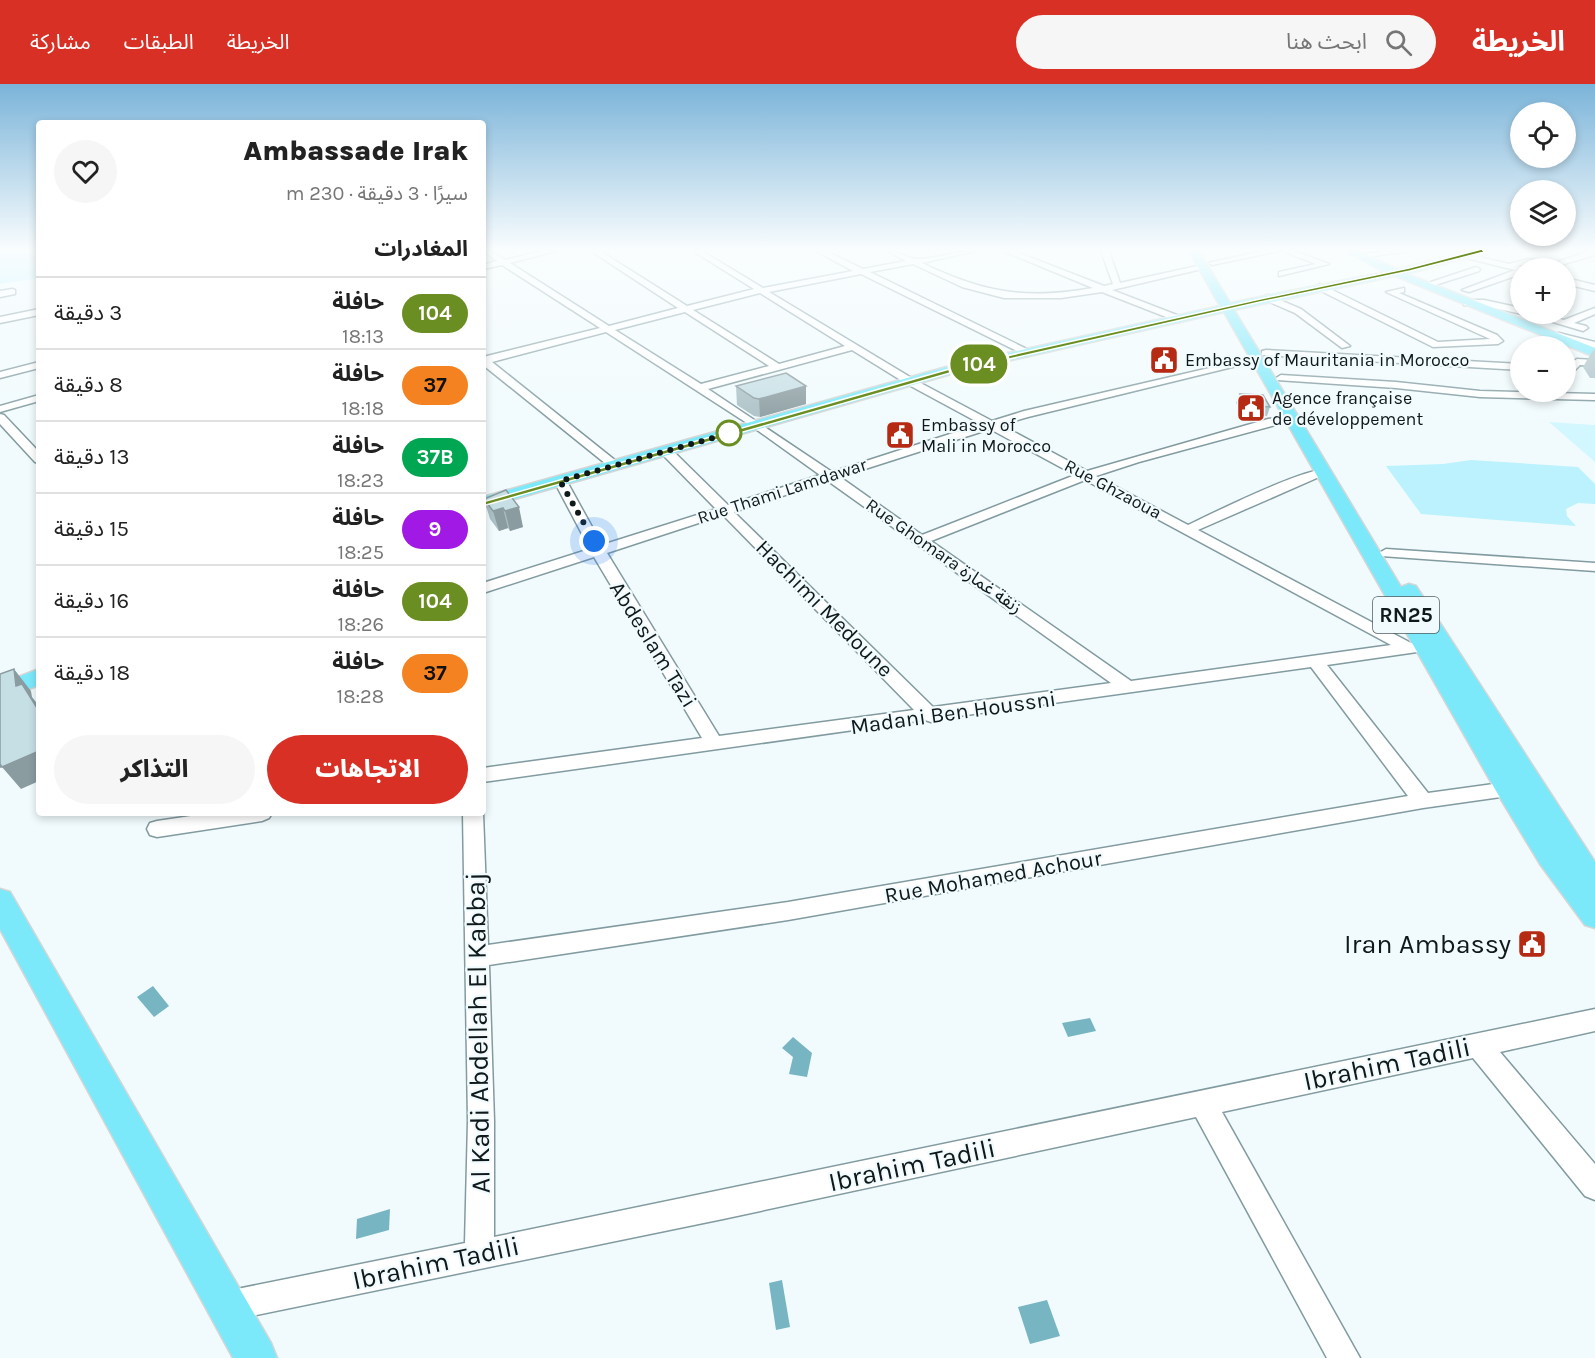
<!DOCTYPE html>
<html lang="ar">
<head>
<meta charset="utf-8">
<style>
  :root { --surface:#fff; --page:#f6f6f6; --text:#222; --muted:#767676; --line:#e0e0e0; --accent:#d93025 }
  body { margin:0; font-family:Karla,"Noto Sans Arabic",sans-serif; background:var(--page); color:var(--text); direction:rtl; height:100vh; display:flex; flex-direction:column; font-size:22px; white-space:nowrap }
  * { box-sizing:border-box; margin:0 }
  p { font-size:20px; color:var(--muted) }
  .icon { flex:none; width:33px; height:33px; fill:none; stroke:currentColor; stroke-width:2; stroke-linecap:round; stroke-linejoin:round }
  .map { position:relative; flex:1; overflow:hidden; direction:ltr }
  .details { position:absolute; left:36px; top:36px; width:450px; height:696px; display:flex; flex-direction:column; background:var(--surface); border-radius:6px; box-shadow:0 3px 9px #0003; direction:rtl }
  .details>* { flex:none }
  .badge { padding:0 12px; border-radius:20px; font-size:21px; line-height:39px }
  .controls { position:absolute; left:1510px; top:18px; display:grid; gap:12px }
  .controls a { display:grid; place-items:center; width:66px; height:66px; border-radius:50%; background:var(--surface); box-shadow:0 3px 9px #0003; font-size:30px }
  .you { position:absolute; width:30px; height:30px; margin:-15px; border:4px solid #fff; border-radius:50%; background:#1a73e8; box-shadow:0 0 0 9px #1a73e833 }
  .map>.badge { position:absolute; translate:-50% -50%; box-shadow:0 0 0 3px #fff }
  h2 { padding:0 18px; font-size:22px; line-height:54px }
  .round { display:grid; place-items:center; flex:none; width:63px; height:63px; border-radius:32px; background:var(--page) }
  .headline { display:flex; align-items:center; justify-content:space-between; height:102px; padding:0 18px }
  h1 { font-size:28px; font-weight:800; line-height:45px }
  .action { display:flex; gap:12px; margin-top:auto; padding:12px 18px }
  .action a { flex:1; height:69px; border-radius:36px; background:var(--accent); color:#fff; font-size:24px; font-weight:800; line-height:69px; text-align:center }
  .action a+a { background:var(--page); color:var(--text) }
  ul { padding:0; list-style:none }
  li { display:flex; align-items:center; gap:18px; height:72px; padding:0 18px; border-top:2px solid var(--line) }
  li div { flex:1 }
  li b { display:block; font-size:22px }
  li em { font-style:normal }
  li .badge { min-width:66px; font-weight:700; text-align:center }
  header { display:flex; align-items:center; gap:36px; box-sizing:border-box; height:84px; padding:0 30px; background:var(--accent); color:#fff }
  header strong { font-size:28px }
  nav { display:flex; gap:33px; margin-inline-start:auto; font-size:21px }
  .search { width:420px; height:54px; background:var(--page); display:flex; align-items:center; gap:15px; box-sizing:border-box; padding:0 21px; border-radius:33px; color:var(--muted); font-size:22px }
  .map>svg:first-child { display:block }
  .built { fill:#d3f7fe }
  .green { fill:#bbf2fe }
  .water { fill:#77b5c2 }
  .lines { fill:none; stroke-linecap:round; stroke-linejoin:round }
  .minor-casing { stroke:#829ba0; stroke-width:3 }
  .major-casing { stroke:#d4d6d6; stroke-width:3 }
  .minor { fill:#fff; fill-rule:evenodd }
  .major { fill:#7be9fa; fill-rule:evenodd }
  .wall { fill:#aac0c5 }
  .shaded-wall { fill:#8b9ca0 }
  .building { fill:#c6dfe5; stroke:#8b9ca0; stroke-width:1.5 }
  .line { fill:#6b8e23; stroke:#fff; stroke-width:1.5 }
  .walk { stroke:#0f191b; stroke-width:6; stroke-dasharray:0 10.8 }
  .stop-dot { fill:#fff; stroke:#6b8e23; stroke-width:3 }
  .labels { text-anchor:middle; stroke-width:4.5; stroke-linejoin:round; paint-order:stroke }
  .far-poi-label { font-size:18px; fill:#0f191b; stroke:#f1fbfd; text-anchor:start }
  .far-street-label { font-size:18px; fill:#0f191b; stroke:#f1fbfd }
  .shield { fill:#f1fbfd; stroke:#535d5f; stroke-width:1.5 }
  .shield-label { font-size:21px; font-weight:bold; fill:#0f191b }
  .street-label { font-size:22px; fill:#0f191b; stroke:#f1fbfd }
  .near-poi-label { font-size:27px; fill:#0f191b; stroke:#f1fbfd; text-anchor:end }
  .near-street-label { font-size:27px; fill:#0f191b; stroke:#f1fbfd }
</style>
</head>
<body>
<header>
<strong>الخريطة</strong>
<div class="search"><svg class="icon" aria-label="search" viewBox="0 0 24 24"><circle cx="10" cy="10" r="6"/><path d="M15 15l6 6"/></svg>ابحث هنا</div>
<nav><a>الخريطة</a><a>الطبقات</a><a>مشاركة</a></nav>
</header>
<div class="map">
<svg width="1595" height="1274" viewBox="0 0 1595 1274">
  <rect width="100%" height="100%" fill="#f1fbfd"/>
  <path class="built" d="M 1549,338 L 1595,341 L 1595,378 Z"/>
  <g class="green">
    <path d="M 0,167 L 39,167 L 39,194 L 0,200 Z"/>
    <path d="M 1471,376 L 1578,383 L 1595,400 L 1595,420 L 1578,419 L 1566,425 L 1567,432 L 1576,442 L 1421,430 L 1386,382 L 1443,380 Z"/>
  </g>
  <g class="water">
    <path d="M 153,902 L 169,922 L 154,933 L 137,913 Z"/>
    <path d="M 1090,934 L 1096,947 L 1068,953 L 1062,939 Z"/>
    <path d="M 793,953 L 812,969 L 807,993 L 789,990 L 793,973 L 782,964 Z"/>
    <path d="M 390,1125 L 389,1146 L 356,1155 L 357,1135 Z"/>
    <path d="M 782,1196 L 790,1243 L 776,1246 L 769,1199 Z"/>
    <path d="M 1047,1216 L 1060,1252 L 1030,1260 L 1018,1223 Z"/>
  </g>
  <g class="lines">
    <g class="minor-casing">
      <g id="minor">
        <path d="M 483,167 L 491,167 L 505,176 L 542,167 L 556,167 L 510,179 L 609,242 L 678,224 L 591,167 L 600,167 L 687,222 L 754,205 L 693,167 L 702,167 L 763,204 L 853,187 L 816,167 L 826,167 L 863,185 L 906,177 L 888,167 C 900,167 906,174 916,175 C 930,176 957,167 975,167 L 922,179 C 984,209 1026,216 1093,204 L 1003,167 L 1014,167 L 1104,202 L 1113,200 L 1101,167 L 1109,167 L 1120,199 L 1206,180 L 1206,184 L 1112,206 L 1182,233 L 1184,235 L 1179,238 L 1102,208 L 1061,214 L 1004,214 L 962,203 L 913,180 L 870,188 L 1031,267 L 1031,271 L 1027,272 L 861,190 L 769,208 L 915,296 L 992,337 L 1024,327 L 1261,272 L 1261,276 L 1028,333 L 1001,341 L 1087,387 L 1268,335 L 1294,332 L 1294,336 L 1139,378 L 1096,392 L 1188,441 C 1211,430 1308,382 1326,386 L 1328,389 L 1310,397 L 1198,446 L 1411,559 L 1430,558 L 1432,562 L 1424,567 L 1327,581 L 1428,709 L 1508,698 L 1515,700 L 1518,705 L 1515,710 L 1508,712 L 1423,724 L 788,836 L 489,881 L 494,1037 L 494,1153 L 1595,925 L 1595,947 L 1500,968 L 1595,1080 L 1595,1116 L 1585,1112 L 1473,974 L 1222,1028 L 1360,1274 L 1327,1274 L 1196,1033 L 723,1135 L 227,1237 L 216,1233 L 212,1222 L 216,1211 L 227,1207 L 465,1159 L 468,1037 L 463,729 L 483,729 L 488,861 L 788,818 L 1408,712 L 1311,583 L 938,635 L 931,638 L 925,636 L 483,698 L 483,684 L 702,654 L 594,473 L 483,509 L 483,499 L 590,465 L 554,397 L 555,394 L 565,394 L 602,461 L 716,425 L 662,370 L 662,364 L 670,364 L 728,421 L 820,391 L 753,343 L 606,248 L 492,278 L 621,381 L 619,384 L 611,384 L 483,281 L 483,273 L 600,244 L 502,181 L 483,185 L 483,181 L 497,177 ZM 760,209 L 845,262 L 779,280 L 693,226 ZM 685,228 L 769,282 L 701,300 L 615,246 ZM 852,266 L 907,300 L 981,340 L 832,388 L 708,305 ZM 990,345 L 1075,391 L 922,451 L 840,393 ZM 1085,396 L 1391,561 L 1131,597 L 931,457 ZM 828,397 L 1111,599 L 933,623 L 734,428 ZM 723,431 L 914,626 L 719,652 L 607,469 Z"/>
        <path d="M 1263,167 L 1279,167 L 1212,181 L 1208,179 Z"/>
        <path d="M 1283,167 L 1294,167 L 1329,180 L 1279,192 L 1279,188 L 1316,180 Z"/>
        <path d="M 1384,167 L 1408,167 L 1360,174 L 1356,172 Z"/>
        <path d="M 1590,167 L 1595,167 L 1595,171 L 1554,183 L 1528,179 L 1518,182 L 1524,184 L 1521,184 L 1521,190 L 1469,208 L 1462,206 L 1515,186 L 1458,172 L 1458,168 L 1509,180 L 1528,175 L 1554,179 Z"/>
        <path d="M 1476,183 L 1480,185 L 1479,187 L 1429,203 L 1425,200 Z"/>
        <path d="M 1566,194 L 1595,201 L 1595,207 L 1566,200 Z"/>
        <path d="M 1320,200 L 1438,258 L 1490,255 L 1386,208 L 1404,204 L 1404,208 L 1399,209 L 1497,251 L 1503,257 L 1498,260 L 1433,263 L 1317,205 L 1316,203 Z"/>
        <path d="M 12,205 L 15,206 L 15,210 L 0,213 L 0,207 Z"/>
        <path d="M 1268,211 L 1301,225 L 1350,262 L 1342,264 L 1295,229 L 1265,216 L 1265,212 Z"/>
        <path d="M 1467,216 L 1484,216 L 1521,224 L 1522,230 L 1484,222 L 1464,221 L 1464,217 Z"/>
        <path d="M 1595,224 L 1595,230 L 1574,239 L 1586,242 L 1588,244 L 1583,247 L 1526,230 L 1540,230 L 1564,236 Z"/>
        <path d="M 39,225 L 39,231 L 0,239 L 0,233 Z"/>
        <path d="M 1559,249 L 1595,258 L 1595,264 L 1556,254 L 1556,250 Z"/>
        <path d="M 1266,266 L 1521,280 L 1521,286 L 1262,271 L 1262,267 Z"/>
        <path d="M 1577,275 L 1595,276 L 1595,282 L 1580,281 L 1575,286 L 1566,288 L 1566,282 Z"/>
        <path d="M 39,278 L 39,284 L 0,294 L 0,288 Z"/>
        <path d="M 1281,291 L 1396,298 L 1480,307 L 1595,310 L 1595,316 L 1480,313 L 1396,304 L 1277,296 L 1276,294 Z"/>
        <path d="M 39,311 L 39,317 L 0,328 L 0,322 Z"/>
        <path d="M 0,330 L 4,331 L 39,368 L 39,379 L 35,378 L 0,340 Z"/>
        <path d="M 1386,465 L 1595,479 L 1595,487 L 1381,472 L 1379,469 Z"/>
        <path d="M 211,729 L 272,729 L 269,734 L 262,737 L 157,753 L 150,751 L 147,745 L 150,739 L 157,737 Z"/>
      </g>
    </g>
    <g class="major-casing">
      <g id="major">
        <path d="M 1189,167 L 1199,167 L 1230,219 L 1385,188 L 1344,167 L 1357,167 L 1397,185 L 1470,167 L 1487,167 L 1486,169 L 1407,190 L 1595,264 L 1595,273 L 1395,192 L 1234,226 L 1401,503 L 1409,500 L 1416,502 L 1595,778 L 1595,844 L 1585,841 L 1540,780 L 1499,712 L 1224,228 L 958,288 L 483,424 L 483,413 L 950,282 L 1220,222 Z"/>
        <path d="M 39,585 L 39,601 L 0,617 L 0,600 Z"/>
        <path d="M 0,805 L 10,808 L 271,1259 L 277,1274 L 233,1274 L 0,845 Z"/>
      </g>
    </g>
    <use href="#minor" class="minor"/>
    <use href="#major" class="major"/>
  </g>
  <g class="wall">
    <path d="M 1593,266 L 1595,266 L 1595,294 L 1590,294 L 1583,283 Z"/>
    <path d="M 736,302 L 806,302 L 806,320 L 760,333 L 754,332 L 737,321 Z"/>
    <path d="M 1240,310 L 1270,323 L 1267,332 L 1244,330 L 1236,319 Z"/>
    <path d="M 506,406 L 523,443 L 510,447 L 508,444 L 499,447 L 490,435 L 484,415 Z"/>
  </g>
  <g class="shaded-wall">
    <path d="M 806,302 L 806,320 L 760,333 L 759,315 Z"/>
    <path d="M 519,423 L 523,443 L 510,447 L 505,427 Z"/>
    <path d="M 503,424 L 508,444 L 499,447 L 493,427 Z"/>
    <path d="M 14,585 L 31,607 L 32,613 L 39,622 L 39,627 L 16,602 Z"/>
    <path d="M 39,667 L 39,697 L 21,705 L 2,683 L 0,684 L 0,673 Z"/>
  </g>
  <g class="building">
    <path d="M 786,289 L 806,302 L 759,315 L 754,314 L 736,302 Z"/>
    <path d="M 1240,310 L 1263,311 L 1270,323 L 1247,321 Z"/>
    <path d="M 506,406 L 519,423 L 505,427 L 503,424 L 493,427 L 484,415 Z"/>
    <path d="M 14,585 L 16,602 L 22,600 L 39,627 L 39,667 L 2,683 L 0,680 L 0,590 Z"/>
  </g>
  <linearGradient id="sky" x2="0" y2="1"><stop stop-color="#7bb4d9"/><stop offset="0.48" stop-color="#f9fdfe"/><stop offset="1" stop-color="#f9fdfe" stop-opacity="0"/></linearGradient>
  <rect width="1595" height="345" fill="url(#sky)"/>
  <path class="line" d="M 1482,165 L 1484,168 L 1410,187 L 1260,218 L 957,287 L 486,421 L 479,419 L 953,284 L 1260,215 L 1409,184 Z"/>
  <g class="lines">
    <path class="walk" d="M 594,457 L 560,397 L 734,348 L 729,349"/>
  </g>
  <defs>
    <g id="civic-square" transform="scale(1.5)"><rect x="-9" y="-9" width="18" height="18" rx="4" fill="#b62913" stroke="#f1fbfd"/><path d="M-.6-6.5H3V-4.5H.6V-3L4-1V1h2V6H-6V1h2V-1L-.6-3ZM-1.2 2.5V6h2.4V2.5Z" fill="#fff"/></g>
  </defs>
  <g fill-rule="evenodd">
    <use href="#civic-square" x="1164" y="276"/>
    <use href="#civic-square" x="1251" y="324"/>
    <use href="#civic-square" x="900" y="351"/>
    <use href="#civic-square" x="1532" y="860"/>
  </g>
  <circle class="stop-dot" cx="729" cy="349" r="12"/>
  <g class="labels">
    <g class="far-poi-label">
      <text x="1185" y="282">Embassy of Mauritania in Morocco</text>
      <text x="1272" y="320">Agence française<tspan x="1272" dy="21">de développement</tspan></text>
      <text x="921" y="347">Embassy of<tspan x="921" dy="21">Mali in Morocco</tspan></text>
    </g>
    <g class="far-street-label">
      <text transform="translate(1113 405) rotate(28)" y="6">Rue Ghzaoua</text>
      <text transform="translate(782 407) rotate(-18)" y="6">Rue Thami Lamdawar</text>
      <text transform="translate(944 472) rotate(35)" y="6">Rue Ghomara زنقة غمارة</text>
    </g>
    <rect class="shield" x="1373" y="513" width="66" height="36" rx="4.5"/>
    <g class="shield-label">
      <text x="1406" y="538">RN25</text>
    </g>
    <g class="street-label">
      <text transform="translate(825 524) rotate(45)" y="8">Hachimi Medoune</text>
      <text transform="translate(654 560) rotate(58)" y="8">Abdeslam Tazi</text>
      <text transform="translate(953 628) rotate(-8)" y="8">Madani Ben Houssni</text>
      <text transform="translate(993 792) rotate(-10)" y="8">Rue Mohamed Achour</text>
    </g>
    <g class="near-poi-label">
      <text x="1511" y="869">Iran Ambassy</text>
    </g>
    <g class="near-street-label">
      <text transform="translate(478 949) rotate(-91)" y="9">Al Kadi Abdellah El Kabbaj</text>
      <text transform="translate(1387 980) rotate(-12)" y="9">Ibrahim Tadili</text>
      <text transform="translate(912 1081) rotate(-12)" y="9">Ibrahim Tadili</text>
      <text transform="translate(436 1179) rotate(-12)" y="9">Ibrahim Tadili</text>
    </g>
  </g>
</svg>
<div class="controls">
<a><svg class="icon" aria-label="locate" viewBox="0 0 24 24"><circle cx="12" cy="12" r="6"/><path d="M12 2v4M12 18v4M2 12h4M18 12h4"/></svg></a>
<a><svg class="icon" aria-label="layers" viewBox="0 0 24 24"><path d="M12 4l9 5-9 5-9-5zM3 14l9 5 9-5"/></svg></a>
<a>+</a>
<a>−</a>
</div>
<div class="you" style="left:594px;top:457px"></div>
<b class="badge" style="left:979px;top:280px;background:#6b8e23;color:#fff">104</b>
<section class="details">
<div class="headline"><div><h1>Ambassade Irak</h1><p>سيرًا · 3 دقيقة · 230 m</p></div><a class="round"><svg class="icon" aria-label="heart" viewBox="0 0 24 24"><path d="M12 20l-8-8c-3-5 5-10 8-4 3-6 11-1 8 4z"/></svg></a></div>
<h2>المغادرات</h2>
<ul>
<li><span class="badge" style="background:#6b8e23;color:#fff">104</span><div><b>حافلة</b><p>18:13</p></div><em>3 دقيقة</em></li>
<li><span class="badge" style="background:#f58220;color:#111">37</span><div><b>حافلة</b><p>18:18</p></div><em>8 دقيقة</em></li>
<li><span class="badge" style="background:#00a651;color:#fff">37B</span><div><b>حافلة</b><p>18:23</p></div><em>13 دقيقة</em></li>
<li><span class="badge" style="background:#a019e5;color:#fff">9</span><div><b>حافلة</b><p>18:25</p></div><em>15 دقيقة</em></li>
<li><span class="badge" style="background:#6b8e23;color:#fff">104</span><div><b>حافلة</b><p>18:26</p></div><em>16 دقيقة</em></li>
<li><span class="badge" style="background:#f58220;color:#111">37</span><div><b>حافلة</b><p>18:28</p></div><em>18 دقيقة</em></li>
</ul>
<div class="action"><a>الاتجاهات</a><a>التذاكر</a></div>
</section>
</div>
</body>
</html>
